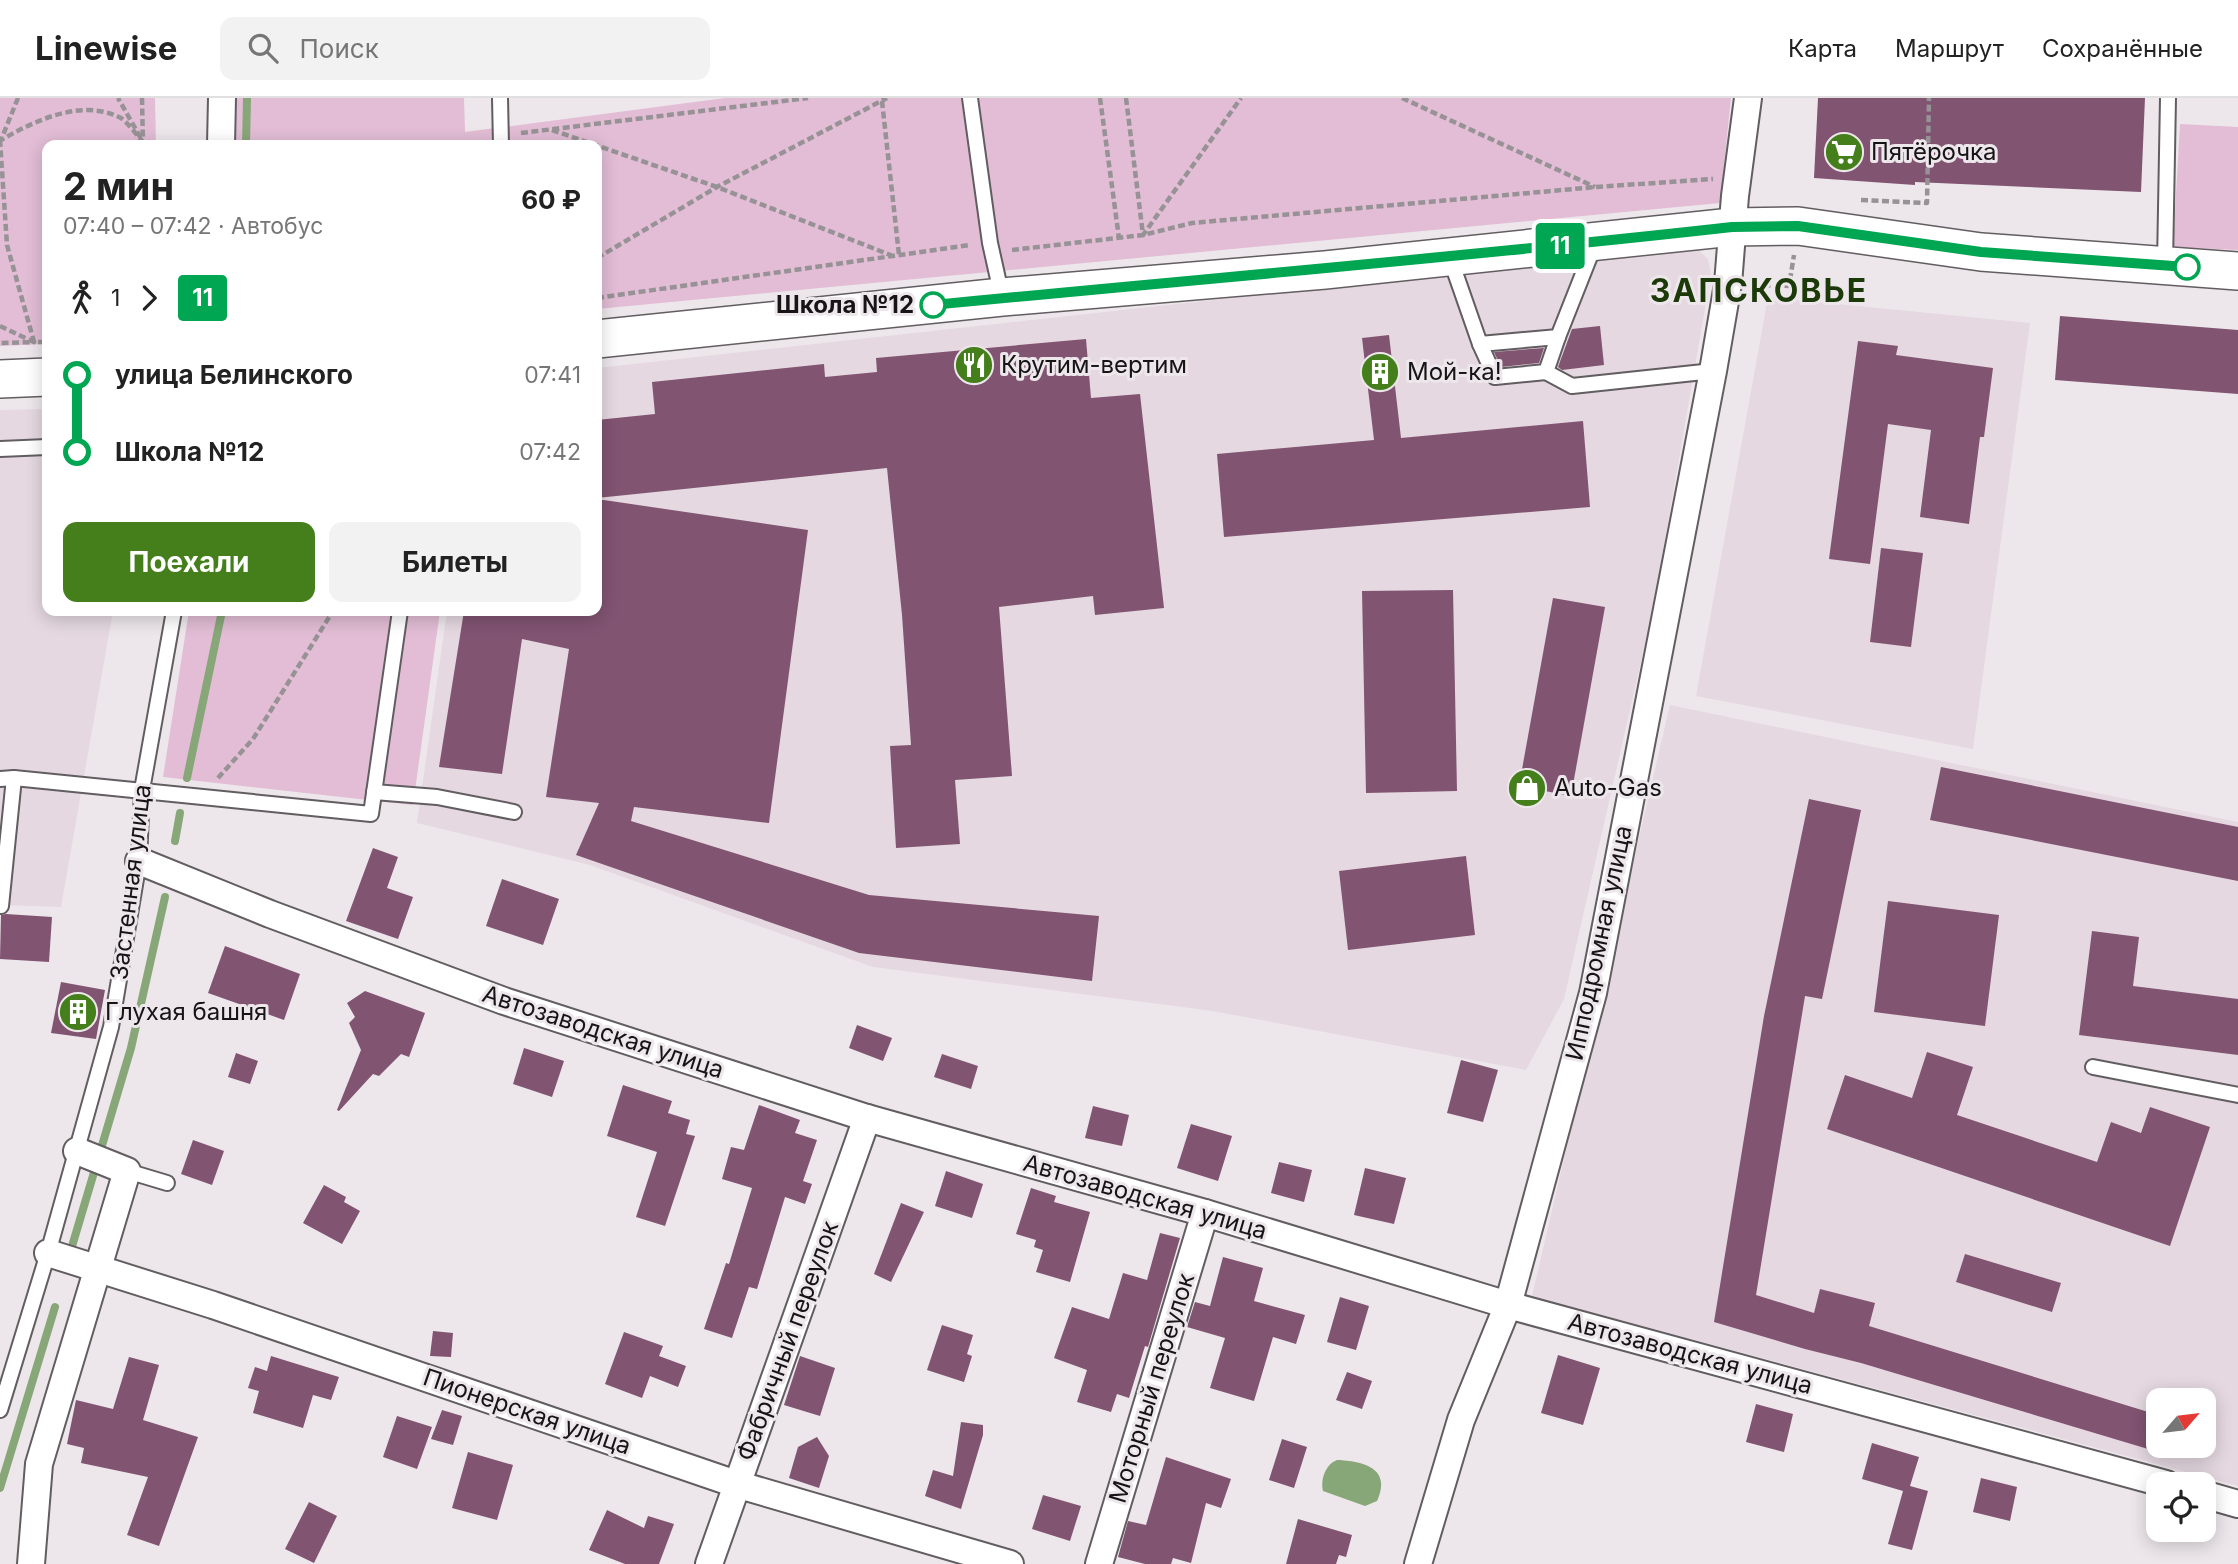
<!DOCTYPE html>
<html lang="ru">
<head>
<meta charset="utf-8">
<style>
  :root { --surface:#fff; --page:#f2f2f2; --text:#222; --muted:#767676; --line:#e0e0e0; --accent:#447f1b }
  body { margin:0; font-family:Inter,sans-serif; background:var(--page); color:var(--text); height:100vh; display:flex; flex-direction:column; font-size:26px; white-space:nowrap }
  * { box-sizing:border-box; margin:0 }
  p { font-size:23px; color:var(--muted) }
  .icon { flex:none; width:38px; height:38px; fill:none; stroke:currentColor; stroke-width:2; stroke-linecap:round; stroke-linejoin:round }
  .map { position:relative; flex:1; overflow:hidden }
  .side { position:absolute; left:42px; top:42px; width:560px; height:476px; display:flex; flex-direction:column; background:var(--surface); border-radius:14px; box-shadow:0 4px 18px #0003 }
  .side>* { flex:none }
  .badge { padding:0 14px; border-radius:5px; font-size:24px; line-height:46px }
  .needle { width:46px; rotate:62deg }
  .controls { position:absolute; left:2146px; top:1290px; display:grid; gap:14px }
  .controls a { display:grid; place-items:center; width:70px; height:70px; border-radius:14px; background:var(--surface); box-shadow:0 4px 18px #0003; font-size:35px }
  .map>.badge { position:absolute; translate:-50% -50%; box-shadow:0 0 0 4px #fff }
  .legs { display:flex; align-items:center; gap:10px; height:77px; padding:0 21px; font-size:23px }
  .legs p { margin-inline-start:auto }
  .summary { display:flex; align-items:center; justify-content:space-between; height:119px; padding:0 21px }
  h1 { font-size:38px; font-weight:700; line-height:52px }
  .action { display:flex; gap:14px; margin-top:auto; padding:14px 21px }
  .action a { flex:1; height:80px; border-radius:14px; background:var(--accent); color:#fff; font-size:28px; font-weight:700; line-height:80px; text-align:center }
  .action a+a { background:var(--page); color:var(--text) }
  ul { padding:0 21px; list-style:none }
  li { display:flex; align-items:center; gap:24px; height:77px; font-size:26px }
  li i { display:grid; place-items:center; width:10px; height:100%; margin:0 9px; background:currentColor }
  li i::after { content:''; width:18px; height:18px; margin:-9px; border:5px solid; border-radius:50%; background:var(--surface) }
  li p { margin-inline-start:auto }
  li:first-child i { background:linear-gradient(#0000 50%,currentColor 0) }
  li:last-child i { background:linear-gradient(currentColor 50%,#0000 0) }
  header { display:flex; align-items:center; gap:42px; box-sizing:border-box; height:98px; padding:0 35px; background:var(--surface); border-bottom:2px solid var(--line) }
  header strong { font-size:33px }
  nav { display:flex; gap:38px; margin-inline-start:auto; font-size:24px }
  .search { width:490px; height:63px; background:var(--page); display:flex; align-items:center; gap:18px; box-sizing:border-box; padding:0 24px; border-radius:14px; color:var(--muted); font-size:26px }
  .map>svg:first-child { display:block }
  .built { fill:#e5d8e0; fill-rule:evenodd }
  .green { fill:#e2bdd5 }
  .water { fill:#88a779 }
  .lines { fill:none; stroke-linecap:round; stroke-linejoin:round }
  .stream { stroke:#88a779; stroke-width:8 }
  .building { fill:#815472 }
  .lane-casing { stroke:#625d60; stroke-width:18 }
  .street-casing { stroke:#625d60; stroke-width:30 }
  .secondary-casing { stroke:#625d60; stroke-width:40 }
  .path { stroke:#969295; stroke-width:4.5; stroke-dasharray:7 3.5; stroke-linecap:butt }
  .lane { stroke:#fff; stroke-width:14 }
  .street { stroke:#fff; stroke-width:26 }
  .secondary { stroke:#fff; stroke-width:37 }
  .line-1-casing { stroke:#fff; stroke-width:16 }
  .line-1 { stroke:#00a651; stroke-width:10 }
  .stop-1-dot { fill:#fff; stroke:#00a651; stroke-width:3.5 }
  .labels { text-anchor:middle; stroke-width:6; stroke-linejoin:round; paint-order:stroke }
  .poi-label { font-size:24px; fill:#161415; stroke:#ede7eb; text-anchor:start }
  .stop-label { font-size:24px; font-weight:bold; fill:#161415; stroke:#ede7eb; text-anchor:end }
  .street-label { font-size:24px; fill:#161415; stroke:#ede7eb }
  .district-label { font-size:32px; font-weight:bold; letter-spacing:2px; fill:#1c390a; stroke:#ede7eb }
</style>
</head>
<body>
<header>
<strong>Linewise</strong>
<div class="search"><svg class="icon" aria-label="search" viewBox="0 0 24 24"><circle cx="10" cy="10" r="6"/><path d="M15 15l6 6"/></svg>Поиск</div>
<nav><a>Карта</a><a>Маршрут</a><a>Сохранённые</a></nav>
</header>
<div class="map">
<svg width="2238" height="1466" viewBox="0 0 2238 1466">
  <rect width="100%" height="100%" fill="#ede7eb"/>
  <g class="built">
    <path d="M 1695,149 L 1708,161 L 1711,176 L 1653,511 L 1564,901 L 1526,972 L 1213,913 L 873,869 L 590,767 L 417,725 L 447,513 L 597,513 L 597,270 Z"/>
    <path d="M 1768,199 L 2030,225 L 1973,651 L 1696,598 Z"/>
    <path d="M 47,311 L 47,513 L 113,513 L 61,809 L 0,807 L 0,312 Z"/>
    <path d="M 1670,607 L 2238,724 L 2238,1388 L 1532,1198 ZM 2158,1302 L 2203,1302 L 2203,1348 L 2158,1348 Z"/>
  </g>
  <g class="green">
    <path d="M 0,0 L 155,0 L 156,47 L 47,47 L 47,246 L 0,248 Z"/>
    <path d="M 228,0 L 464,0 L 465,34 L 725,0 L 1731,0 L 1720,105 L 597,211 L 597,47 L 228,47 Z"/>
    <path d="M 2180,26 L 2238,29 L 2238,152 L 2173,149 Z"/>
    <path d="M 189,513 L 440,513 L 413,707 L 163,679 Z"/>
  </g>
  <path class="water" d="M 1337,1362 C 1363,1363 1392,1370 1377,1403 L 1365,1408 L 1323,1393 C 1320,1381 1326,1366 1337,1362 Z"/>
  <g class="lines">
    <g class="stream">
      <path d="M 246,47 L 247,0"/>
      <path d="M 187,680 L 222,513"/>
      <path d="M 175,743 L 180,715"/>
      <path d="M 70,1155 L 131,950 L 165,799"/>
      <path d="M 0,1390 L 55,1209"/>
    </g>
  </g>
  <g class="building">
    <path d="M 1818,0 L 2145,0 L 2141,94 L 1915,84 L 1915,87 L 1814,80 Z"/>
    <path d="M 2060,218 L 2238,232 L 2238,296 L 2055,282 Z"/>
    <path d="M 1600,228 L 1604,267 L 1562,272 L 1558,269 L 1572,231 Z"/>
    <path d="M 1389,237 L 1401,340 L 1583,323 L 1590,409 L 1224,439 L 1217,356 L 1374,342 L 1362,240 Z"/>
    <path d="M 1086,241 L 1091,300 L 1140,296 L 1164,510 L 1095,517 L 1093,498 L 999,509 L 1012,678 L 955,682 L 960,746 L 896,750 L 890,648 L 911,647 L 902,517 L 887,370 L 597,400 L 597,322 L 655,316 L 652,284 L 824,266 L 825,279 L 877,274 L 876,260 Z"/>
    <path d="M 1858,243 L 1898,248 L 1896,257 L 1993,270 L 1984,339 L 1980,339 L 1969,426 L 1920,419 L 1931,332 L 1888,326 L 1870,466 L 1829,461 Z"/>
    <path d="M 1544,250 L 1539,265 L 1501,269 L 1494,254 Z"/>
    <path d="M 597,401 L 808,432 L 769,725 L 634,709 L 631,723 L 869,797 L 1099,818 L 1092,883 L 859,855 L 576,757 L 599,705 L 546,699 L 569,551 L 522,541 L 502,676 L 439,669 L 464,513 L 597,513 Z"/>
    <path d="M 1881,450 L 1923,455 L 1911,549 L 1870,544 Z"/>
    <path d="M 1453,492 L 1457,693 L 1366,695 L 1362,493 Z"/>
    <path d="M 1553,500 L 1605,509 L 1571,698 L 1519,688 Z"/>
    <path d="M 1941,669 L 2238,729 L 2238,783 L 1930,722 Z"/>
    <path d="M 1809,701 L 1861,712 L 1822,901 L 1805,898 L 1756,1197 L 1814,1215 L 1820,1191 L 1875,1205 L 1869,1228 L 2158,1317 L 2158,1354 L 1861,1265 L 1805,1251 L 1714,1224 L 1764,918 Z"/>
    <path d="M 373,750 L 398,759 L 387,790 L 413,799 L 398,841 L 346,823 Z"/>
    <path d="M 1466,758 L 1475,837 L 1348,852 L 1339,773 Z"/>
    <path d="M 502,781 L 559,801 L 543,847 L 486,828 Z"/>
    <path d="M 1888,803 L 1999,817 L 1985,928 L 1874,914 Z"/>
    <path d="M 6,816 L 52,819 L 49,864 L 0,861 L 1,817 Z"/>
    <path d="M 2092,833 L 2139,839 L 2133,888 L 2238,901 L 2238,957 L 2079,937 Z"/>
    <path d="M 225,848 L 300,876 L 284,922 L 208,895 Z"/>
    <path d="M 61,884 L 105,892 L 96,941 L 51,935 Z"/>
    <path d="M 365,893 L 425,915 L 409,959 L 401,956 L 379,978 L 373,976 L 339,1013 L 337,1012 L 361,952 L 349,925 L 355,919 L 347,905 Z"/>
    <path d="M 857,927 L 892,940 L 883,963 L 849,950 Z"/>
    <path d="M 524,950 L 564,963 L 552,999 L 513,986 Z"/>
    <path d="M 1927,954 L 1973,969 L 1957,1017 L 2097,1064 L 2111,1024 L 2141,1035 L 2150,1009 L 2210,1029 L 2170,1148 L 1827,1031 L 1845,977 L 1912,1000 Z"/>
    <path d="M 236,955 L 258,963 L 250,986 L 228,979 Z"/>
    <path d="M 942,956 L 978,968 L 971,991 L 934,979 Z"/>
    <path d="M 1461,962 L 1498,972 L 1483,1024 L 1447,1015 Z"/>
    <path d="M 623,987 L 672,1003 L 668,1015 L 690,1022 L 686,1036 L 695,1038 L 665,1128 L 636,1119 L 657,1054 L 607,1038 Z"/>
    <path d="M 759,1007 L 800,1022 L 795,1035 L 817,1042 L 803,1083 L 812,1086 L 805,1106 L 785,1099 L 757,1191 L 749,1189 L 732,1240 L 704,1231 L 726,1165 L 729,1166 L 752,1090 L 722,1081 L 731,1049 L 744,1052 Z"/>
    <path d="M 1093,1008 L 1129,1017 L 1122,1048 L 1085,1040 Z"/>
    <path d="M 1191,1026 L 1232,1038 L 1218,1083 L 1177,1070 Z"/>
    <path d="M 193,1042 L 224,1053 L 212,1087 L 181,1076 Z"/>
    <path d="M 1279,1064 L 1312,1072 L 1304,1104 L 1271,1095 Z"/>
    <path d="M 1365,1070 L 1406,1080 L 1394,1126 L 1354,1117 Z"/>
    <path d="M 946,1073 L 983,1086 L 972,1120 L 935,1108 Z"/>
    <path d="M 324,1087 L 346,1099 L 344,1104 L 360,1113 L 342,1146 L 303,1125 Z"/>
    <path d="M 1031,1090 L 1056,1098 L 1054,1104 L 1090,1114 L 1070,1184 L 1036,1174 L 1043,1152 L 1034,1149 L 1036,1142 L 1016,1136 Z"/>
    <path d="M 901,1105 L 924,1114 L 891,1184 L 874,1176 Z"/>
    <path d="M 1160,1135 L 1180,1140 L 1148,1249 L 1145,1248 L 1129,1300 L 1117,1296 L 1111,1314 L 1077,1304 L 1087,1272 L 1054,1260 L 1072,1209 L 1109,1221 L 1123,1175 L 1147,1182 Z"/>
    <path d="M 1965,1156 L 2061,1185 L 2052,1214 L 1956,1184 Z"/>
    <path d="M 1223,1159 L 1263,1170 L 1254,1203 L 1305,1217 L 1296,1246 L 1273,1239 L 1254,1303 L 1210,1290 L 1225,1240 L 1187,1229 L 1195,1204 L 1210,1208 Z"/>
    <path d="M 1340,1199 L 1369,1208 L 1356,1252 L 1327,1244 Z"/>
    <path d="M 942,1227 L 973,1237 L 967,1256 L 972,1258 L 964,1284 L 927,1272 Z"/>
    <path d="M 433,1233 L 453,1235 L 451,1259 L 430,1258 Z"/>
    <path d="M 624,1234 L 663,1248 L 659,1258 L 686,1268 L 678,1289 L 650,1278 L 642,1300 L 605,1286 Z"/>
    <path d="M 1558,1257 L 1600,1270 L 1583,1327 L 1541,1315 Z"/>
    <path d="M 271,1258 L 339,1279 L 331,1302 L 313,1297 L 303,1330 L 253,1315 L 259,1293 L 248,1290 L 255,1269 L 267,1273 Z"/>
    <path d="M 800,1258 L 835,1270 L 820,1318 L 784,1307 Z"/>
    <path d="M 129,1259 L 159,1267 L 143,1322 L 198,1339 L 159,1448 L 127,1437 L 148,1379 L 81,1365 L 84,1350 L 67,1346 L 76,1302 L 113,1311 Z"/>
    <path d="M 1347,1274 L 1372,1283 L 1362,1311 L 1336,1302 Z"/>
    <path d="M 1756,1306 L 1793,1316 L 1784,1354 L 1746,1344 Z"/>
    <path d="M 442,1312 L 462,1318 L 453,1347 L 431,1341 Z"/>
    <path d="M 397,1318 L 432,1329 L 417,1371 L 383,1359 Z"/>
    <path d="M 961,1324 L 983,1327 L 983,1337 L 961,1411 L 925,1398 L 933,1372 L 953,1378 Z"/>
    <path d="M 817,1339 L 829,1358 L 819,1390 L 789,1380 L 798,1349 Z"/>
    <path d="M 1282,1341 L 1307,1349 L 1294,1390 L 1269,1382 Z"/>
    <path d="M 1872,1345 L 1919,1359 L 1910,1388 L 1928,1393 L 1912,1452 L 1888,1446 L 1903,1393 L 1862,1381 Z"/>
    <path d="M 468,1354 L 513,1367 L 497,1422 L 452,1410 Z"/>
    <path d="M 1166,1359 L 1231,1381 L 1221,1410 L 1206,1405 L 1191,1465 L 1173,1460 L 1171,1466 L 1145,1466 L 1118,1459 L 1128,1423 L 1146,1427 Z"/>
    <path d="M 1981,1380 L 2017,1389 L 2010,1423 L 1973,1414 Z"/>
    <path d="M 1043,1397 L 1081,1408 L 1070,1443 L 1032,1431 Z"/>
    <path d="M 309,1404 L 337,1418 L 314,1465 L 285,1451 Z"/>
    <path d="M 607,1412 L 644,1430 L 648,1418 L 674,1426 L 659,1466 L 625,1466 L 589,1452 Z"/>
    <path d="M 1298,1421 L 1352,1437 L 1346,1459 L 1339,1457 L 1336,1466 L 1286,1466 Z"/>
  </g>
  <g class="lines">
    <g class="lane-casing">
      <g id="lane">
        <path d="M 500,0 L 501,47"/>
        <path d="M 970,0 L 990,145 L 1002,199"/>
        <path d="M 1450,160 L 1480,246 L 1558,239 L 1594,148"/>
        <path d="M 2165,166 L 2168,0"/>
        <path d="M 1480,246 L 1495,279 L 1546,274 L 1558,239"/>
        <path d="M 1546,274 L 1572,288 L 1713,273"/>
        <path d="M 0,351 L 47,349"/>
        <path d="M 0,681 L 14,680 L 371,716 L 400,513"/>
        <path d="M 374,694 L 437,699 L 514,714"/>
        <path d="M 1,808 L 14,680"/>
        <path d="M 2093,969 L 2238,997"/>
        <path d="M 127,1073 L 167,1085"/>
        <path d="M 0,1312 L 48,1155 L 111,929 L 139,763 L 142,692 L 174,513"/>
      </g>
    </g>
    <g class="street-casing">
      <g id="street">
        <path d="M 221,47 L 222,0"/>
        <path d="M 139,763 L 270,816 L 504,903 L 867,1020 L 1205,1115 L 1508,1207 L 2166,1386"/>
        <path d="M 48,1155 L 213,1207 L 736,1386 L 1010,1466"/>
        <path d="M 2203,1396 L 2238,1406"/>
        <path d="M 31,1466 L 39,1366 L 127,1073 L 77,1053"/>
        <path d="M 709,1466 L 867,1020"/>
        <path d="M 1099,1466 L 1205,1115"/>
        <path d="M 1418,1466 L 1461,1322 L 1508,1207 L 1593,895 L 1713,273 L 1728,186 L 1735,98 L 1748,0"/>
      </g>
    </g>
    <g class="secondary-casing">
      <g id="secondary">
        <path d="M 597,241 L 1002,199 L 1325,172 L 1732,129 L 1798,128 L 1981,154 L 2238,173"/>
        <path d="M 0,281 L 47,279"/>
      </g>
    </g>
    <g class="path">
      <path d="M 18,0 L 1,42 C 36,22 82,0 121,20 C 129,26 136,36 143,44 L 118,0"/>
      <path d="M 142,0 L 143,47"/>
      <path d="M 1100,0 L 1119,140"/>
      <path d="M 1126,0 L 1143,137 L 1241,0"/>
      <path d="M 1402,0 L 1595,89"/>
      <path d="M 882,3 L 899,157"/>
      <path d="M 552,32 L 717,89 L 893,158"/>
      <path d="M 521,35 L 808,0"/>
      <path d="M 0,42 L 7,147 L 34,244 L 47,244"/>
      <path d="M 1861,102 L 1927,105 L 1929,0"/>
      <path d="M 1012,152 L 1143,137 L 1192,125 L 1596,89 L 1713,81"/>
      <path d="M 597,160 L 717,89 L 887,0"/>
      <path d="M 1753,187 L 1789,188 L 1794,157"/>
      <path d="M 597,200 L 970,147"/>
      <path d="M 0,228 L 34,244 L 0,245"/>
      <path d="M 218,680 L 253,641 L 333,513"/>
    </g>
    <use href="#lane" class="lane"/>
    <use href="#street" class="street"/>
    <use href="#secondary" class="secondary"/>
  </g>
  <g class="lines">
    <g class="line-1-casing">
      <path id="line-1" d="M 933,207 C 1199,181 1466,159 1732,129 L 1798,128 L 1981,154 L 2187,169"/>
    </g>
    <use href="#line-1" class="line-1"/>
  </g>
  <defs>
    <g id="supermarket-disc" transform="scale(2.0125)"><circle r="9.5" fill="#447f1b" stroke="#ede7eb"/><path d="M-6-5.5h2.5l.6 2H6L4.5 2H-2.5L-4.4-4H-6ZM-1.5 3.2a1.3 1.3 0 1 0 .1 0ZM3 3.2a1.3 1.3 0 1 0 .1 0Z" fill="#fff"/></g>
    <g id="restaurant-disc" transform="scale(2.0125)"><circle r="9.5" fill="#447f1b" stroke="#ede7eb"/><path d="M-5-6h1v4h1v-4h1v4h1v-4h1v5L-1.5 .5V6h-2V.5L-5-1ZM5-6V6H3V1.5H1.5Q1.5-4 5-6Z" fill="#fff"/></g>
    <g id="building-disc" transform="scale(2.0125)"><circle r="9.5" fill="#447f1b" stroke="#ede7eb"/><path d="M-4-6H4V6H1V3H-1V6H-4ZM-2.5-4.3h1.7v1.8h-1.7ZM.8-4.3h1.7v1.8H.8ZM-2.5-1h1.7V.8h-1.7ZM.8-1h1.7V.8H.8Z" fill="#fff"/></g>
    <g id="shop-disc" transform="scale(2.0125)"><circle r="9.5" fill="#447f1b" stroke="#ede7eb"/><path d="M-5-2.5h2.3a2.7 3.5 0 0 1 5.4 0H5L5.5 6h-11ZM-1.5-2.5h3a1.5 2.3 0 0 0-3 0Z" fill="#fff"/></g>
  </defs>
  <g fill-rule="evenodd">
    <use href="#supermarket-disc" x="1844" y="54"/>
    <use href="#restaurant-disc" x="974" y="267"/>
    <use href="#building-disc" x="1380" y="274"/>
    <use href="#shop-disc" x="1527" y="690"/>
    <use href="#building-disc" x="78" y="914"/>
  </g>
  <g class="stop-1-dot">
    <circle cx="2187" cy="169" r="12"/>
    <circle cx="933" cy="207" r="12"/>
  </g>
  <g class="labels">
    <g class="poi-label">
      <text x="1871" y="62">Пятёрочка</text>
      <text x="1001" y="275">Крутим-вертим</text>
      <text x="1407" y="282">Мой-ка!</text>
      <text x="1554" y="698">Auto-Gas</text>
      <text x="105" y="922">Глухая башня</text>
    </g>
    <g class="stop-label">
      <text x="914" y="215">Школа №12</text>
    </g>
    <g class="street-label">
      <text transform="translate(131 784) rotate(-83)" y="8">Застенная улица</text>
      <text transform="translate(1599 845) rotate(-78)" y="8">Ипподромная улица</text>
      <text transform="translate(603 934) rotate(18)" y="8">Автозаводская улица</text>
      <text transform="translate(1145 1099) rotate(16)" y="8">Автозаводская улица</text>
      <text transform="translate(788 1243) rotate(-70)" y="8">Фабричный переулок</text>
      <text transform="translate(1690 1256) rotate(15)" y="8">Автозаводская улица</text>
      <text transform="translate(1152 1290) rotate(-73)" y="8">Моторный переулок</text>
      <text transform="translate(527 1314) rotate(19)" y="8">Пионерская улица</text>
    </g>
    <g class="district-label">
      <text x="1759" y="204">ЗАПСКОВЬЕ</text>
    </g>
  </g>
</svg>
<div class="controls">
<a><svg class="needle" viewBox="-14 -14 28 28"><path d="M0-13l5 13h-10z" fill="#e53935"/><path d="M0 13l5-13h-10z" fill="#767676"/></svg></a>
<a><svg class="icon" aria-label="locate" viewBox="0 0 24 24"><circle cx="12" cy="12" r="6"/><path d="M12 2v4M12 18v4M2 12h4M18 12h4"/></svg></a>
</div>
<b class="badge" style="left:1560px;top:148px;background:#00a651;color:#fff">11</b>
<section class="side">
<div class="summary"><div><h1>2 мин</h1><p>07:40 – 07:42 · Автобус</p></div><b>60 ₽</b></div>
<div class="legs"><svg class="icon" aria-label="walk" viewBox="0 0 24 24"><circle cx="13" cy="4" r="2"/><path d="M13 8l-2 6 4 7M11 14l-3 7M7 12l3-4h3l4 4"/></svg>1<svg class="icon" aria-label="forward" viewBox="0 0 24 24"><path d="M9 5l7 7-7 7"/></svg><b class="badge" style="background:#00a651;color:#fff">11</b></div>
<ul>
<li><i style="color:#00a651"></i><b>улица Белинского</b><p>07:41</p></li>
<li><i style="color:#00a651"></i><b>Школа №12</b><p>07:42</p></li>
</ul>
<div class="action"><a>Поехали</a><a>Билеты</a></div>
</section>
</div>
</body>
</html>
